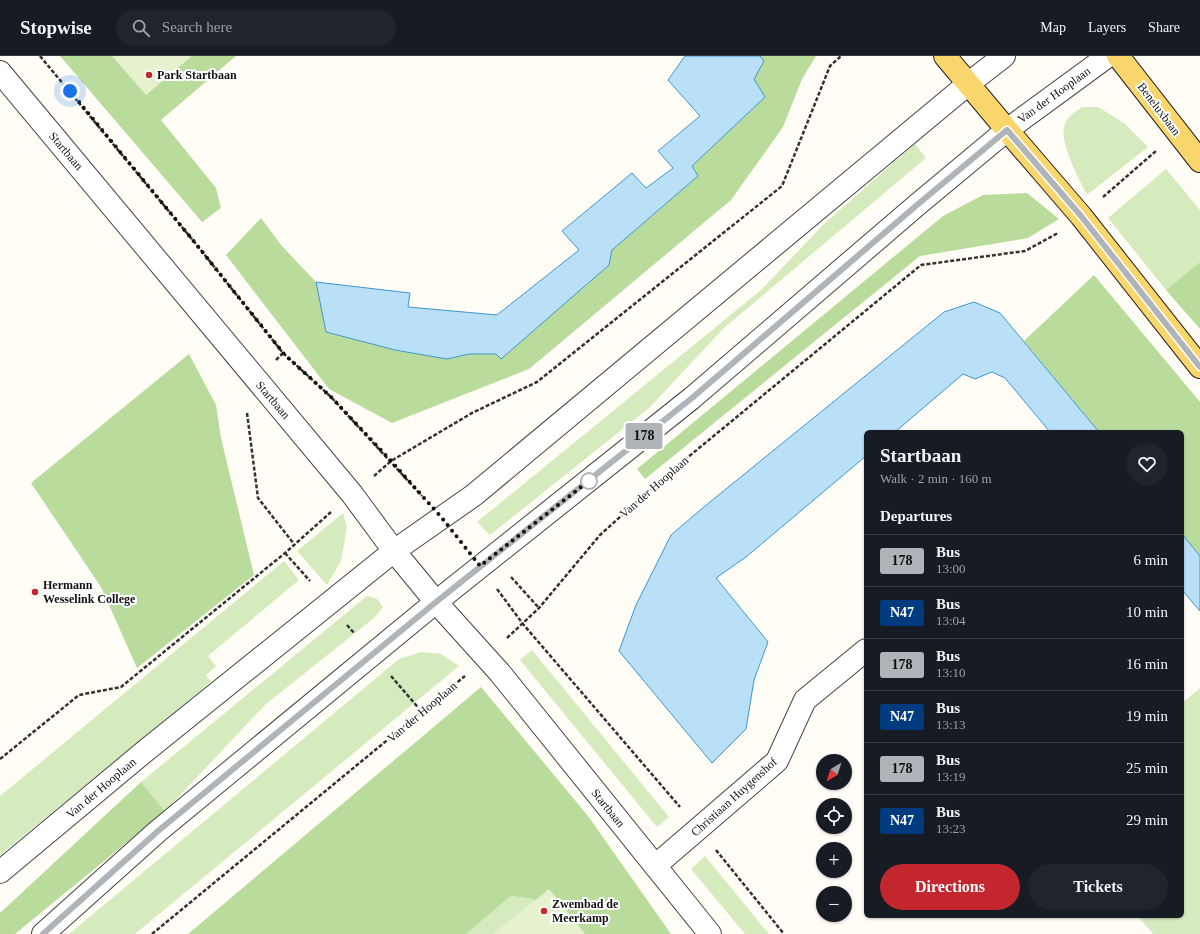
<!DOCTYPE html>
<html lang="en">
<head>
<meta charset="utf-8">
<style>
  :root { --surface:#171b24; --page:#20242c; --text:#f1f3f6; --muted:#9ea1a6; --line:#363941; --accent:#c4262e }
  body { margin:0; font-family:"Times New Roman",serif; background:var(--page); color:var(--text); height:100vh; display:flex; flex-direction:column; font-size:15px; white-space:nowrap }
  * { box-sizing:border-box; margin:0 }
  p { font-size:13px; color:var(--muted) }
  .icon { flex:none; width:22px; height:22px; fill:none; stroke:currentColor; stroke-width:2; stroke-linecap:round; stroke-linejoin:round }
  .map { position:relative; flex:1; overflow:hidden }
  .side { position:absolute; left:864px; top:374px; width:320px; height:488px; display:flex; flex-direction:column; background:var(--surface); border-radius:6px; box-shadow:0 1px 3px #0004 }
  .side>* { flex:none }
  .badge { padding:0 8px; border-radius:3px; font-size:14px; line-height:26px }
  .needle { width:26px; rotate:218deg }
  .fabs { position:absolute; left:816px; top:698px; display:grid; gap:8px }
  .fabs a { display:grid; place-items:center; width:36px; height:36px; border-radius:50%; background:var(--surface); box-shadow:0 1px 3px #0004; font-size:20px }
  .you { position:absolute; width:20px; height:20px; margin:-10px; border:3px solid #fff; border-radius:50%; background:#1a73e8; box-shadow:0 0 0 6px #1a73e833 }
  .map>.badge { position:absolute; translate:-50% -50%; box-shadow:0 0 0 2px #fff }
  h2 { padding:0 16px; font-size:15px; line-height:36px }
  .round { display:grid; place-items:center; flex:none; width:42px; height:42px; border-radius:21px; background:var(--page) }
  .headline { display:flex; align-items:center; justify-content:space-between; height:68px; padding:0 16px }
  h1 { font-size:19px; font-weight:600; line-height:30px }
  .button { display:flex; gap:8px; margin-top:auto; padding:8px 16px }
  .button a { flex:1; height:46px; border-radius:24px; background:var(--accent); color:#fff; font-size:16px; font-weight:600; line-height:46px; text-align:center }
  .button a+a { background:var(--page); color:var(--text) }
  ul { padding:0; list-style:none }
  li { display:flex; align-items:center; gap:12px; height:52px; padding:0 16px; border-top:1px solid var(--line) }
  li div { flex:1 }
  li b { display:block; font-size:15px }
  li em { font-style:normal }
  li .badge { min-width:44px; font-weight:700; text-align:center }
  header { display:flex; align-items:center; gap:24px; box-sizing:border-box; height:56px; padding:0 20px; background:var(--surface); border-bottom:1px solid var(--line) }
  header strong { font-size:19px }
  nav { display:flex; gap:22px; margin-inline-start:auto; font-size:14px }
  .search { width:280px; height:36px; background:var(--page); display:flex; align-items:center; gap:10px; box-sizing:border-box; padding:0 14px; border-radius:22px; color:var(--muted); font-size:15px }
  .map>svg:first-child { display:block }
  .green { fill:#d5ebbd }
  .forest { fill:#b9dc9c }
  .pitch { fill:#e6f2cf }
  .water { fill:#b9e0f7; stroke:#3f96cf }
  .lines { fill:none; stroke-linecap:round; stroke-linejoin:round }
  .minor-casing { stroke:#444; stroke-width:24 }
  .major-casing { stroke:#222; stroke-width:24 }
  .path { stroke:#333; stroke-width:2.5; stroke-dasharray:4 2; stroke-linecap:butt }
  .minor { stroke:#fff; stroke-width:22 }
  .major { stroke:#f9d66b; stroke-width:22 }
  .line-casing { stroke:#fff; stroke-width:9 }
  .line { stroke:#afb4b9; stroke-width:6 }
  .walk { stroke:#111; stroke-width:4; stroke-dasharray:0 7.2 }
  .poi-dot { fill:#c4262e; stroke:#fff; stroke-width:1.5 }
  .stop-dot { fill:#fff; stroke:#afb4b9; stroke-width:2 }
  .labels { text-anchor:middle; stroke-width:4; stroke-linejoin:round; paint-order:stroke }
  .poi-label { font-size:12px; font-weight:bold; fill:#111; stroke:#fff; text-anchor:start }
  .street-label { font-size:12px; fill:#111; stroke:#fff }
</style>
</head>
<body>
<header>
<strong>Stopwise</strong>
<div class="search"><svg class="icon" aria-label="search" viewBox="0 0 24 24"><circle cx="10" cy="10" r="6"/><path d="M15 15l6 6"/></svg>Search here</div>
<nav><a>Map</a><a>Layers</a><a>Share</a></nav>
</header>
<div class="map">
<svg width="1200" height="878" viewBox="0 0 1200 878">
  <rect width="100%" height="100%" fill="#fffdf5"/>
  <g class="green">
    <path d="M 1082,51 L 1098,51 L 1124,67 L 1148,91 L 1087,139 C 1079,123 1060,88 1064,71 C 1066,61 1075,56 1082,51 Z"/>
    <path d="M 915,88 L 926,102 L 724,272 L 649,352 L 490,479 L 477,466 L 761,234 L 826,166 Z"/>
    <path d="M 1166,113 L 1200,154 L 1200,206 L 1166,234 L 1108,162 Z"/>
    <path d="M 343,457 L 347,471 L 341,505 L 327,529 L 297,495 Z"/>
    <path d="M 284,505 L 299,524 L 208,600 L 216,610 L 206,619 L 211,626 L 0,799 L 0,740 Z"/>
    <path d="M 367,540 L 377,543 L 383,551 L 374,562 L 266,648 L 165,755 L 141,726 Z"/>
    <path d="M 532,594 L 669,761 L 657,771 L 520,604 Z"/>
    <path d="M 421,596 L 441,598 L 459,610 L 135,878 L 69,878 L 399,603 Z"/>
    <path d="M 1200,632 L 1200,878 L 1153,878 L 1138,860 L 1182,860 L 1182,647 Z"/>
    <path d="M 705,800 L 769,878 L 745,878 L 691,813 Z"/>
    <path d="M 511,840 L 533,843 L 562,878 L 466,878 Z"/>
  </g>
  <g class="forest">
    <path d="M 60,0 L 236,0 L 161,64 L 216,132 L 221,152 L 202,166 Z"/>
    <path d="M 760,0 L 816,0 L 802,23 L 783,71 L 731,144 L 529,313 L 392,367 L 329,333 L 226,199 L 261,162 L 281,189 L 316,226 L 326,276 L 395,294 L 447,303 L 469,298 L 497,298 L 609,209 L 612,194 L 698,120 L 692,110 L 764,41 L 754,23 L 764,5 Z"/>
    <path d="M 1027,137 L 1059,163 L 1028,182 L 920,200 L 645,423 L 637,413 L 943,160 L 983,139 Z"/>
    <path d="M 1200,206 L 1200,273 L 1166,234 Z"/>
    <path d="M 1094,219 L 1200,346 L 1200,500 L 1182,478 L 1182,376 L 1099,376 L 1024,285 Z"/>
    <path d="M 189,298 L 216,349 L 221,382 L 254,519 L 137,612 L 101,531 L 31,427 Z"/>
    <path d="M 481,631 L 588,760 L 671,878 L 562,878 L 533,843 L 511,840 L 466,878 L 188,878 Z"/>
    <path d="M 141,726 L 165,755 L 15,878 L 0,878 L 0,857 Z"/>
  </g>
  <g class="pitch">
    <path d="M 112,0 L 192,0 L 146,39 Z"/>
    <path d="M 549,833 L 585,878 L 493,878 Z"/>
  </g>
  <g class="water">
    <path d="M 685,0 L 760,0 L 764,5 L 754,23 L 765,41 L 692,110 L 698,120 L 612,194 L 609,209 L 501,303 L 496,298 L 469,298 L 447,303 L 395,294 L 326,276 L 316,226 L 410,237 L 408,251 L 497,259 L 579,194 L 562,175 L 632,117 L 646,132 L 673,112 L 658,95 L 700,60 L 668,24 Z"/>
    <path d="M 974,246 L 1000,257 L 1099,376 L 1050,376 L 1005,322 L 992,316 L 975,323 L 963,318 L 895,376 L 866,376 L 866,400 L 746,501 L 716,522 L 768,586 L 754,624 L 746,673 L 712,707 L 619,595 L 636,549 L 671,479 L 705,450 L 944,256 Z"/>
    <path d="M 1182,478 L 1200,500 L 1200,555 L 1182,534 Z"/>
  </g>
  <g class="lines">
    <g class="minor-casing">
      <g id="minor">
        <path d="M 0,16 L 352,438 L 394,495 L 436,546 L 500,617 L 710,878"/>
        <path d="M 655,810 L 777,705 L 805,644 L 866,594"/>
        <path d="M 0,816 L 144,696 L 394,495 L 474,439 L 968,28 L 1004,0"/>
        <path d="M 43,878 L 158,775 L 436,546 L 692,342 L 917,149 L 1007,74 L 1108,0"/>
      </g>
    </g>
    <g class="major-casing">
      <g id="major">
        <path d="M 945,0 L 1007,74 L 1081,160 L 1200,311"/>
        <path d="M 1118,0 L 1200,105"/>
      </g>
    </g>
    <g class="path">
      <path d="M 40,0 L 196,188 L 283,297 L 331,341 L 422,440"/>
      <path d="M 1103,141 L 1156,95"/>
      <path d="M 276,304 L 283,297"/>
      <path d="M 247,357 L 258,442 L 294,488"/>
      <path d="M 374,420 L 391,405 L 472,357 L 537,326 L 782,130 L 830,10 L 841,0"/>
      <path d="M 285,497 L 310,525"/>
      <path d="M 511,521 L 539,552"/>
      <path d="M 497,533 L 523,568 L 680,751"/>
      <path d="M 347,569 L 354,577"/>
      <path d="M 507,582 L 539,552 L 600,479 L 670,416 L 921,209 L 1025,195 L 1058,177"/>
      <path d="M 391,620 L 422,656"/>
      <path d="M 0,703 L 79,639 L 121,631 L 285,497 L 331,456"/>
      <path d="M 716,794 L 784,878"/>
      <path d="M 152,878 L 465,620"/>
    </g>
    <use href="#minor" class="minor"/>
    <use href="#major" class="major"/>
  </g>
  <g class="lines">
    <g class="line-casing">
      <path id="line" d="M 43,878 L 158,775 L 436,546 L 692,342 L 917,149 L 1007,74 L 1081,160 L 1200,311"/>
    </g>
    <use href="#line" class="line"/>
    <path class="walk" d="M 70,35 L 196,188 L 284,298 L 331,341 L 391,405 L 442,462 L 480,510 L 590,424 L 589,425"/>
  </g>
  <g class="poi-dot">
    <circle cx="149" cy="19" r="4"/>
    <circle cx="35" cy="536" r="4"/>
    <circle cx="544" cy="855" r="4"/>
  </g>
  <circle class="stop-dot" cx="589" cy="425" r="8"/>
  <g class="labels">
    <g class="poi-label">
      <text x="157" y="23">Park Startbaan</text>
      <text x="43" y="533">Hermann<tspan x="43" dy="14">Wesselink College</tspan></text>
      <text x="552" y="852">Zwembad de<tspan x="552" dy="14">Meerkamp</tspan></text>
    </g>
    <g class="street-label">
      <text transform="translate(1054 39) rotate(-36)" y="4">Van der Hooplaan</text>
      <text transform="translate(1159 53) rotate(53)" y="4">Beneluxbaan</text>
      <text transform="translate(66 95) rotate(50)" y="4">Startbaan</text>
      <text transform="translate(273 344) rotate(50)" y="4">Startbaan</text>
      <text transform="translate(654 431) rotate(-41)" y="4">Van der Hooplaan</text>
      <text transform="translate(422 656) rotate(-40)" y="4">Van der Hooplaan</text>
      <text transform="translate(101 732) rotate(-40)" y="4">Van der Hooplaan</text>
      <text transform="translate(734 741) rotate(-42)" y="4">Christiaan Huygenshof</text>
      <text transform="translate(608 752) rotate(51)" y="4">Startbaan</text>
    </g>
  </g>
</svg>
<div class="fabs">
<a><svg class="needle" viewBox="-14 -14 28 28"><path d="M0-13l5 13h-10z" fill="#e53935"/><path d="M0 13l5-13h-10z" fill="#9ea1a6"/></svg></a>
<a><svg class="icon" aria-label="locate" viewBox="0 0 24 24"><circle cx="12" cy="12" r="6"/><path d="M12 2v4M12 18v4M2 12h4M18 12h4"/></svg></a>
<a>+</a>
<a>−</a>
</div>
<div class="you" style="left:70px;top:35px"></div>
<b class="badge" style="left:644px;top:380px;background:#afb4b9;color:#111">178</b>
<section class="side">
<div class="headline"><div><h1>Startbaan</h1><p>Walk · 2 min · 160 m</p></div><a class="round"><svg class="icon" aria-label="heart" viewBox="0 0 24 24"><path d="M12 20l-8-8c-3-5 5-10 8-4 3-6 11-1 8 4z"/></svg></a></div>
<h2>Departures</h2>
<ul>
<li><span class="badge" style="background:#afb4b9;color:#111">178</span><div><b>Bus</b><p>13:00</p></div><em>6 min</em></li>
<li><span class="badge" style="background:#003b80;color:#fff">N47</span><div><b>Bus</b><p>13:04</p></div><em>10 min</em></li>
<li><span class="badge" style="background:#afb4b9;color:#111">178</span><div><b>Bus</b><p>13:10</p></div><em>16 min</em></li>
<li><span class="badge" style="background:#003b80;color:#fff">N47</span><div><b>Bus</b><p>13:13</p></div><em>19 min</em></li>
<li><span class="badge" style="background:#afb4b9;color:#111">178</span><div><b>Bus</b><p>13:19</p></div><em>25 min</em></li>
<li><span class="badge" style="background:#003b80;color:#fff">N47</span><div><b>Bus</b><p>13:23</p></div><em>29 min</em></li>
</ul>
<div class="button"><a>Directions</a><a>Tickets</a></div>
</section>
</div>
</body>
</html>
